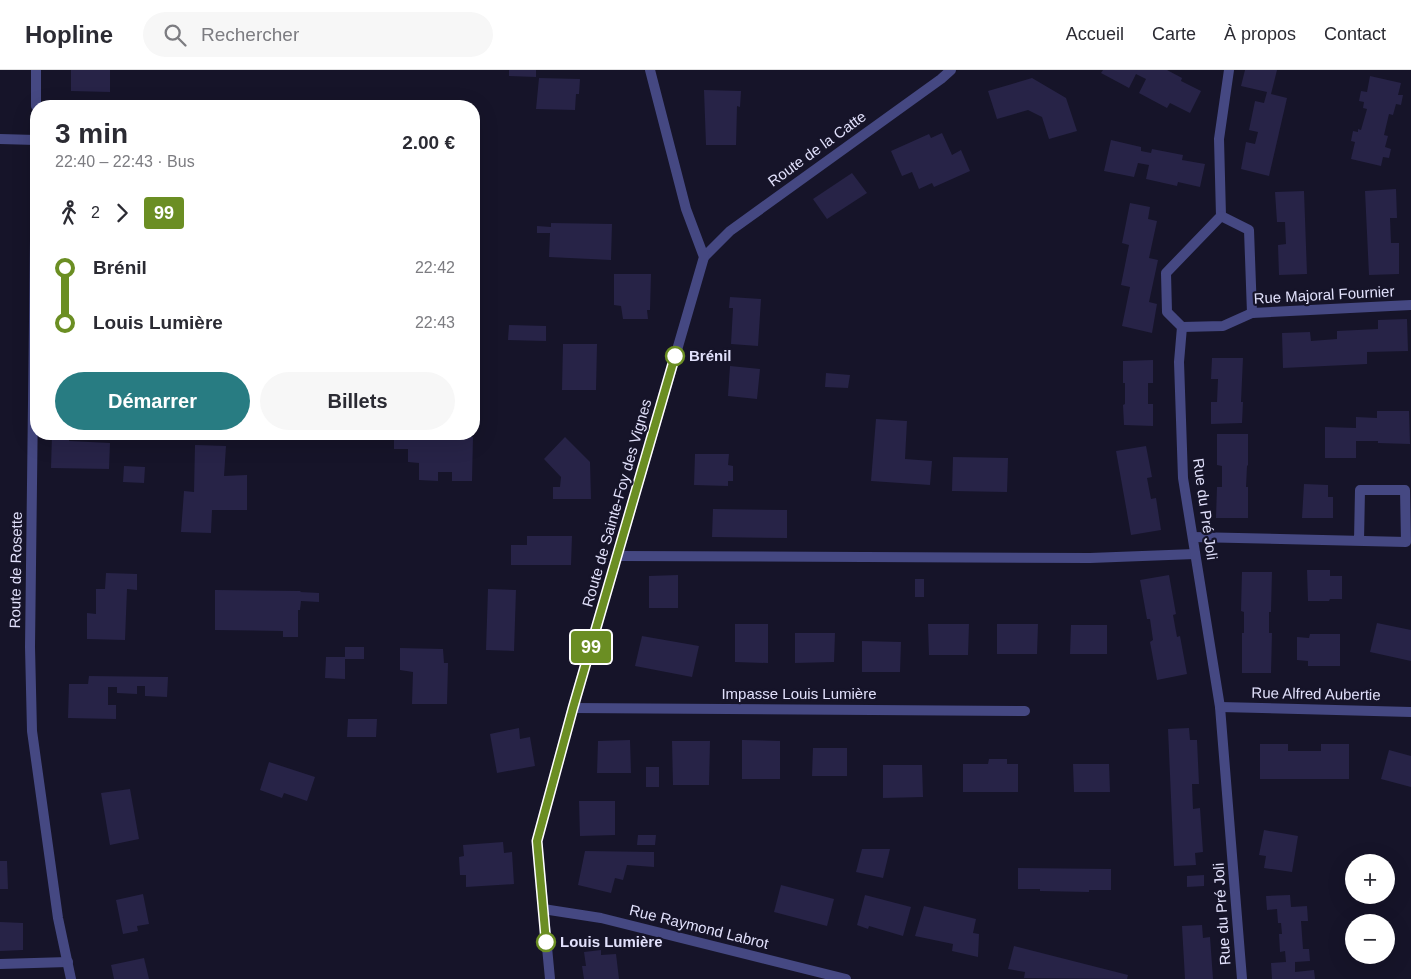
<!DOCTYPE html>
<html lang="fr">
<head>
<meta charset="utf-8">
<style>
  :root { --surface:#fff; --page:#f7f7f7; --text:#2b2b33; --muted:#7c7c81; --line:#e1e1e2; --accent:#287c82 }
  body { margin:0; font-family:Helvetica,sans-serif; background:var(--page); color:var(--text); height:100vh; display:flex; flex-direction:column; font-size:19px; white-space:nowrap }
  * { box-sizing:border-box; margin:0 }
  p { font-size:16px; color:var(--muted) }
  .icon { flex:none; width:28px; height:28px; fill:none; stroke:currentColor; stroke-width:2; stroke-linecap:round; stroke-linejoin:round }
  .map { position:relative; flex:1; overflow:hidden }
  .drawer { position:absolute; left:30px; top:30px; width:450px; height:340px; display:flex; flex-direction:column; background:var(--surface); border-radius:20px; box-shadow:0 5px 20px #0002 }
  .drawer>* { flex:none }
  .badge { padding:0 10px; border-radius:4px; font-size:18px; line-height:32px }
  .buttons { position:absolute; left:1345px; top:784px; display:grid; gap:10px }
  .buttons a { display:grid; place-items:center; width:50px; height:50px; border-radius:50%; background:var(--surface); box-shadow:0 5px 20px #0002; font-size:25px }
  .map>.badge { position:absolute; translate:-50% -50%; box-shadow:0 0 0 2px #fff }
  .legs { display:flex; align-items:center; gap:8px; height:55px; padding:0 25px; font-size:16px }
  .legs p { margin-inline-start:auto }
  .overview { display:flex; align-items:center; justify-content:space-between; height:85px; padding:0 25px }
  h1 { font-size:28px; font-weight:800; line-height:38px }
  .cta { display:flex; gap:10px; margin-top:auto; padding:10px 25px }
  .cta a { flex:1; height:58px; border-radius:30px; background:var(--accent); color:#fff; font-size:20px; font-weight:800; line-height:58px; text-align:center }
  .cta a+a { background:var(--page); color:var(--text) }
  ul { padding:0 25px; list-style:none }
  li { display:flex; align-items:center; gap:18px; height:55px; font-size:19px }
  li i { display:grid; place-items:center; width:8px; height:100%; margin:0 6px; background:currentColor }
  li i::after { content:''; width:12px; height:12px; margin:-6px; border:4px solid; border-radius:50%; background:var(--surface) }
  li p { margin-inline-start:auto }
  li:first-child i { background:linear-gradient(#0000 50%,currentColor 0) }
  li:last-child i { background:linear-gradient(currentColor 50%,#0000 0) }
  header { display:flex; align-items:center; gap:30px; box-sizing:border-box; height:70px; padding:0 25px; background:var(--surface); border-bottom:1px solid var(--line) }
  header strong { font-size:24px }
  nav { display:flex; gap:28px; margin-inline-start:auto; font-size:18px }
  .search { width:350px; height:45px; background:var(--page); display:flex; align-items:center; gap:12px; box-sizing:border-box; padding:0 18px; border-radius:28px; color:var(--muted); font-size:19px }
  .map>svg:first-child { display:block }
  .building { fill:#272347 }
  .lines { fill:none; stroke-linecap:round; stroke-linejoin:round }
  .lane { stroke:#454882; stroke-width:10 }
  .street { stroke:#454882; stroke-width:10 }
  .line-1-casing { stroke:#fff; stroke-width:11 }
  .line-1 { stroke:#6b8e23; stroke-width:8 }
  .stop-1-dot { fill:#fff; stroke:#6b8e23; stroke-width:2.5 }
  .labels { text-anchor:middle; stroke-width:4.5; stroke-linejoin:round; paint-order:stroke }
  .street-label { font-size:15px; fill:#e1e0fb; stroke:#161429 }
  .stop-label { font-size:15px; font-weight:bold; fill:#e1e0fb; stroke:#161429; text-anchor:start }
</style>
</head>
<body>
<header>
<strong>Hopline</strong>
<div class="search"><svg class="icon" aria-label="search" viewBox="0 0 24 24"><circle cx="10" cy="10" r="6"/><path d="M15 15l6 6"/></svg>Rechercher</div>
<nav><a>Accueil</a><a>Carte</a><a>À propos</a><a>Contact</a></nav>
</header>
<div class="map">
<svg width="1411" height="909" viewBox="0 0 1411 909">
  <rect width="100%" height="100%" fill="#161429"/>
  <g class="building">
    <path d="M 71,0 L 110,0 L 110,22 L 71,21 Z"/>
    <path d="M 509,0 L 536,0 L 536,7 L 509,6 Z"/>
    <path d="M 1103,0 L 1167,0 L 1182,8 L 1181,11 L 1201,21 L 1190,43 L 1170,33 L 1167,38 L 1139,23 L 1146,9 L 1136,4 L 1129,18 L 1101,3 Z"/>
    <path d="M 1245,0 L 1277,0 L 1271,24 L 1287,28 L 1269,106 L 1241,99 L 1246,72 L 1255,74 L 1258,62 L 1249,60 L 1255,31 L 1264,33 L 1267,22 L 1241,16 Z"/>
    <path d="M 1370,6 L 1401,13 L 1398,25 L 1403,25 L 1401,35 L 1396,34 L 1393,45 L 1389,44 L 1384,65 L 1388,66 L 1385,77 L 1391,79 L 1389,88 L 1383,87 L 1381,96 L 1351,89 L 1355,72 L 1351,71 L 1353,61 L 1358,62 L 1358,59 L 1361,60 L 1367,39 L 1363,38 L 1364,32 L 1359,31 L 1361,21 L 1367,22 Z"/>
    <path d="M 539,8 L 580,9 L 579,24 L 576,24 L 575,40 L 536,39 Z"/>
    <path d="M 1032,8 L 1066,28 L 1077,61 L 1049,69 L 1042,47 L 1028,40 L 997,49 L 988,21 Z"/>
    <path d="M 704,20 L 741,21 L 740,37 L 737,36 L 736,75 L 706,75 Z"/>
    <path d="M 942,63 L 952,85 L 961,80 L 970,101 L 934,117 L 932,113 L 919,119 L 912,102 L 902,106 L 891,81 L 929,64 L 931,68 Z"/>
    <path d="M 1111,70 L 1141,77 L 1141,81 L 1151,83 L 1152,79 L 1183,85 L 1182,90 L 1205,94 L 1200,117 L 1178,112 L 1177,116 L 1146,109 L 1149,95 L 1138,93 L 1134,107 L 1104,101 Z"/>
    <path d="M 852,103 L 867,123 L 827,149 L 813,129 Z"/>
    <path d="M 1396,119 L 1397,148 L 1390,148 L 1391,173 L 1399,173 L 1399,204 L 1369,205 L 1365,121 Z"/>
    <path d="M 1304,121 L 1307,204 L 1279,205 L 1278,175 L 1286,174 L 1285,152 L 1277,152 L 1275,122 Z"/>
    <path d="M 1130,133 L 1150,137 L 1148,149 L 1157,151 L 1149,188 L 1158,190 L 1149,232 L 1157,234 L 1152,263 L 1122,256 L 1130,217 L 1121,215 L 1129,175 L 1122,173 Z"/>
    <path d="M 551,153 L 612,154 L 611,190 L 549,187 L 550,163 L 537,163 L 537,156 L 551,157 Z"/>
    <path d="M 614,204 L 651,204 L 650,240 L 647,240 L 648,249 L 623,249 L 621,236 L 614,235 Z"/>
    <path d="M 730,227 L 761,229 L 758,276 L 731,274 L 733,238 L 729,238 Z"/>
    <path d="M 1407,249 L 1408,281 L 1367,282 L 1367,294 L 1283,298 L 1282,263 L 1310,262 L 1311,271 L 1337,269 L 1337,261 L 1378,259 L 1378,250 Z"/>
    <path d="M 509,255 L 546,256 L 546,271 L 508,270 Z"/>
    <path d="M 563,274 L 597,274 L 596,320 L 562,320 Z"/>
    <path d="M 1212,288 L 1243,288 L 1241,332 L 1243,332 L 1242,353 L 1211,354 L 1211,332 L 1217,332 L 1218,309 L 1211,309 Z"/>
    <path d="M 1153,290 L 1153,313 L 1148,313 L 1148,334 L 1153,334 L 1153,356 L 1124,355 L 1123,335 L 1125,334 L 1125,313 L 1123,313 L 1123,291 Z"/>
    <path d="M 730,296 L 760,299 L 757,329 L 728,326 Z"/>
    <path d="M 826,303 L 850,305 L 848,318 L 825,317 Z"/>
    <path d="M 1377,341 L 1409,341 L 1410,374 L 1378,373 L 1378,371 L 1356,371 L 1356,388 L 1325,388 L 1325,357 L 1356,358 L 1356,347 L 1377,348 Z"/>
    <path d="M 876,349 L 907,351 L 905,389 L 932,391 L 930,415 L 871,411 Z"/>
    <path d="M 52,364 L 69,364 L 69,371 L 110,373 L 109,399 L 51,398 Z"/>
    <path d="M 394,364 L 473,367 L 472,411 L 452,411 L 452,402 L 438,402 L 438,411 L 419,410 L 419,393 L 408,392 L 408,379 L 394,379 Z"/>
    <path d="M 1217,364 L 1248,364 L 1248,395 L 1247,396 L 1246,417 L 1248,417 L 1248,448 L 1216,448 L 1217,417 L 1222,417 L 1222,396 L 1217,395 Z"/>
    <path d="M 565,367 L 590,392 L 591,429 L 553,429 L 553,417 L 560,417 L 561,407 L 544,389 Z"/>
    <path d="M 195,375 L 226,376 L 224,406 L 247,405 L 247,440 L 212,440 L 211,463 L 181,462 L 184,421 L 194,422 Z"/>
    <path d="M 1146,376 L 1152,407 L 1147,408 L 1151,429 L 1156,428 L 1161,460 L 1131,465 L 1116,381 Z"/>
    <path d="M 695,384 L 729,384 L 728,395 L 733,396 L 733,411 L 728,411 L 728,416 L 694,415 Z"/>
    <path d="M 953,387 L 1008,388 L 1007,422 L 952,421 Z"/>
    <path d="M 124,396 L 145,397 L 144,413 L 123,412 Z"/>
    <path d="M 1304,414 L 1328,415 L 1328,427 L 1333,427 L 1333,448 L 1302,448 Z"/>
    <path d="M 713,439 L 787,440 L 787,468 L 712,467 Z"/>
    <path d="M 527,466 L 572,466 L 571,495 L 511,495 L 511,475 L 527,475 Z"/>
    <path d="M 1307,500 L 1330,500 L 1330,506 L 1342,506 L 1342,529 L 1330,529 L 1329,531 L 1308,531 Z"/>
    <path d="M 1242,502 L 1272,502 L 1271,542 L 1269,542 L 1269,563 L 1272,563 L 1271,603 L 1242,603 L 1242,563 L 1244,563 L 1244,542 L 1241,541 Z"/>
    <path d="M 106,503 L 137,504 L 137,520 L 127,519 L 125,570 L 87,569 L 87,543 L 96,544 L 96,519 L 105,519 Z"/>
    <path d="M 678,505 L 678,538 L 649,538 L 649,506 Z"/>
    <path d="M 1169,505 L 1176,544 L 1173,545 L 1177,567 L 1180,566 L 1187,604 L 1157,610 L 1150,572 L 1153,570 L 1150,549 L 1147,549 L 1140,510 Z"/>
    <rect x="915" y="509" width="9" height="18"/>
    <path d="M 488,519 L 516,520 L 514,581 L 486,580 Z"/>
    <path d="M 215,520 L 301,521 L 300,522 L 319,523 L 319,532 L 301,531 L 300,540 L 298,540 L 298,567 L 283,567 L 283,561 L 215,560 Z"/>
    <path d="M 1377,553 L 1411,560 L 1411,591 L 1370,582 Z"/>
    <path d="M 735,554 L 768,554 L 768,593 L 735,592 Z"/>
    <path d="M 928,554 L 969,554 L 968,585 L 929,585 Z"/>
    <path d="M 997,554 L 1038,554 L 1037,584 L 997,584 Z"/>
    <path d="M 1071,555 L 1107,555 L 1107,584 L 1070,584 Z"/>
    <path d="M 795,563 L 835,563 L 834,592 L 795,593 Z"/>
    <path d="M 1310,564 L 1340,564 L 1340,596 L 1308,596 L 1308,591 L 1297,590 L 1297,567 L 1309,568 Z"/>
    <path d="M 642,566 L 699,576 L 692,607 L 635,596 Z"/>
    <path d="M 862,571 L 901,572 L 900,602 L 862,602 Z"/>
    <path d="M 345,577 L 364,577 L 364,589 L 345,589 L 345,609 L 325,608 L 326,587 L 345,587 Z"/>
    <path d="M 400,578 L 443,579 L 444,593 L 448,593 L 447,634 L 412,634 L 413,602 L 400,600 Z"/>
    <path d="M 89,606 L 168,607 L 167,627 L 145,626 L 145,616 L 137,616 L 137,624 L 117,623 L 117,617 L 108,617 L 108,635 L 116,635 L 116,649 L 68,648 L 69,614 L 88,614 Z"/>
    <path d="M 348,649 L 377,649 L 376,667 L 347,667 Z"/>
    <path d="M 519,658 L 520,669 L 530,667 L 535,696 L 497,703 L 490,664 Z"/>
    <path d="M 1189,658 L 1190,670 L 1197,670 L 1199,714 L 1192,714 L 1193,739 L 1200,738 L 1203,782 L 1195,783 L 1196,795 L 1174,796 L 1168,659 Z"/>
    <path d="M 630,670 L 631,703 L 597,703 L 598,671 Z"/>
    <path d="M 742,670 L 780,671 L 780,709 L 742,709 Z"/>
    <path d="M 672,671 L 710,671 L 709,715 L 673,715 Z"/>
    <path d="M 1260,674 L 1288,674 L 1288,681 L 1321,681 L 1321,674 L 1349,674 L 1349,709 L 1260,709 Z"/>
    <path d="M 813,678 L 847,678 L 847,706 L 812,706 Z"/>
    <path d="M 1389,680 L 1411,686 L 1411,717 L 1381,709 Z"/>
    <path d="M 989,689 L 1007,689 L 1007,694 L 1018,694 L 1018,722 L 963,722 L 963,694 L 988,694 Z"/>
    <path d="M 269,692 L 315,707 L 307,731 L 284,723 L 282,728 L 260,720 Z"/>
    <path d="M 1073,694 L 1109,694 L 1110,722 L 1074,722 Z"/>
    <path d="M 883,695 L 922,695 L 923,727 L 883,728 Z"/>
    <rect x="646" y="697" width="13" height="20"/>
    <path d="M 130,719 L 139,769 L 110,775 L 101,723 Z"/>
    <path d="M 579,731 L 615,731 L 615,765 L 580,766 Z"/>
    <path d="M 1264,760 L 1298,766 L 1292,802 L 1264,798 L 1266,786 L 1259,785 Z"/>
    <path d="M 638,765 L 656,765 L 655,775 L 637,775 Z"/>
    <path d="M 503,772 L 504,783 L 512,782 L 514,814 L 466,817 L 466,805 L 460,805 L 459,787 L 464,786 L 463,775 Z"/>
    <path d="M 862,779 L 890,779 L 883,808 L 856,802 Z"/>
    <path d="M 585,781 L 654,782 L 654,797 L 627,795 L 623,810 L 615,808 L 611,823 L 578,815 Z"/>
    <path d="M 0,791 L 7,791 L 8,819 L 0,819 Z"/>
    <path d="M 1018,798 L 1111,799 L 1111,820 L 1089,820 L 1089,822 L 1040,821 L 1040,819 L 1018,819 Z"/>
    <path d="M 1204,805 L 1204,816 L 1187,817 L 1187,806 Z"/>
    <path d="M 781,815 L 834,829 L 827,856 L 774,842 Z"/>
    <path d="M 143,824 L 149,854 L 137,856 L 138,861 L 123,864 L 116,830 Z"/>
    <path d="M 865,825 L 911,837 L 903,866 L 869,856 L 868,859 L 857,855 Z"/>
    <path d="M 1290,825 L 1291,837 L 1307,836 L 1308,851 L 1301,851 L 1303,879 L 1309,879 L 1310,891 L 1295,892 L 1295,902 L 1314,900 L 1315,909 L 1272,909 L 1271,893 L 1286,892 L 1285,881 L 1280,882 L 1279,864 L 1282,864 L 1281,853 L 1278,853 L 1277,839 L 1267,840 L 1266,826 Z"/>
    <path d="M 924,836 L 976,849 L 973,863 L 979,864 L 978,887 L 952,881 L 953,874 L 915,866 Z"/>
    <path d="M 0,852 L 23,853 L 23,880 L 0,881 Z"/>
    <path d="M 1202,855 L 1203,868 L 1210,867 L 1213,909 L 1185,909 L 1182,856 Z"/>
    <path d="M 1014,876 L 1128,905 L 1127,909 L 1024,908 L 1025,902 L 1008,899 Z"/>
    <path d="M 601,880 L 601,885 L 616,884 L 619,909 L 584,909 L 582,896 L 586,896 L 584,882 Z"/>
    <path d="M 144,888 L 149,909 L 114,909 L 111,895 Z"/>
  </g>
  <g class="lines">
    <g class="lane">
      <path d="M 618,486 L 1090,488 L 1195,484"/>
      <path d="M 0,894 L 68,892"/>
    </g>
    <g class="street">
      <path d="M 36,0 L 36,36"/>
      <path d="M 1229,0 L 1219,69 L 1221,146 L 1166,203 L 1167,242 L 1182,257 L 1179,292 L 1183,408 L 1220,637 L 1242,909"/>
      <path d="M 0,69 L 36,70"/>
      <path d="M 36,88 L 30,577 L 32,661 L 58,848 L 71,909"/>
      <path d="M 1221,146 L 1249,160 L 1252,243"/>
      <path d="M 704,187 L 730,161 L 941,9 L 951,0"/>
      <path d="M 1182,257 L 1223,256 L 1252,243 L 1411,235"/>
      <path d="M 1193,467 L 1406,472 L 1405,420 L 1360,420 L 1359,471"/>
      <path d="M 1220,637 L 1411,642"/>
      <path d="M 573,638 L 1025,641"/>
      <path d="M 543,839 L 601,848 L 846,909"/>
      <path d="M 550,909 L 537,771 L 573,638 L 704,187 L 686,139 L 650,0"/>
    </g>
  </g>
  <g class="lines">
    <g class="line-1-casing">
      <path id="line-1" d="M 546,872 L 537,771 L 573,638 L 675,286"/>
    </g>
    <use href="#line-1" class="line-1"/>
  </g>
  <g class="stop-1-dot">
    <circle cx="675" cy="286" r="9"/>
    <circle cx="546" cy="872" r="9"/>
  </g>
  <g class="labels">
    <g class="street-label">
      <text transform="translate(817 79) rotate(-36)" y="5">Route de la Catte</text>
      <text transform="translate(1324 225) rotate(-3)" y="5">Rue Majoral Fournier</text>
      <text transform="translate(617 433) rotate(-74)" y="5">Route de Sainte-Foy des Vignes</text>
      <text transform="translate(1205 439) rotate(82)" y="5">Rue du Pré Joli</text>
      <text transform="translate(16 500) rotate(-89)" y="5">Route de Rosette</text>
      <text x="799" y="629">Impasse Louis Lumière</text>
      <text transform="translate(1316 624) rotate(1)" y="5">Rue Alfred Aubertie</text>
      <text transform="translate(1222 844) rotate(-94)" y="5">Rue du Pré Joli</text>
      <text transform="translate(699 857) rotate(14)" y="5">Rue Raymond Labrot</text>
    </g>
    <g class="stop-label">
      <text x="689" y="291">Brénil</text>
      <text x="560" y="877">Louis Lumière</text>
    </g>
  </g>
</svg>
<div class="buttons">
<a>+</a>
<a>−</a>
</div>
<b class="badge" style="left:591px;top:577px;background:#6b8e23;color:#fff">99</b>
<section class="drawer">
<div class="overview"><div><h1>3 min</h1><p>22:40 – 22:43 · Bus</p></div><b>2.00 €</b></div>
<div class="legs"><svg class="icon" aria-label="walk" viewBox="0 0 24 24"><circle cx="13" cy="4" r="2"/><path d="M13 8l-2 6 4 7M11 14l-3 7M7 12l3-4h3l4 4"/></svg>2<svg class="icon" aria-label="forward" viewBox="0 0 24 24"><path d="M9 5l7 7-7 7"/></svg><b class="badge" style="background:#6b8e23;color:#fff">99</b></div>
<ul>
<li><i style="color:#6b8e23"></i><b>Brénil</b><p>22:42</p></li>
<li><i style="color:#6b8e23"></i><b>Louis Lumière</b><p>22:43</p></li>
</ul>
<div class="cta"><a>Démarrer</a><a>Billets</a></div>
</section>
</div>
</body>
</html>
